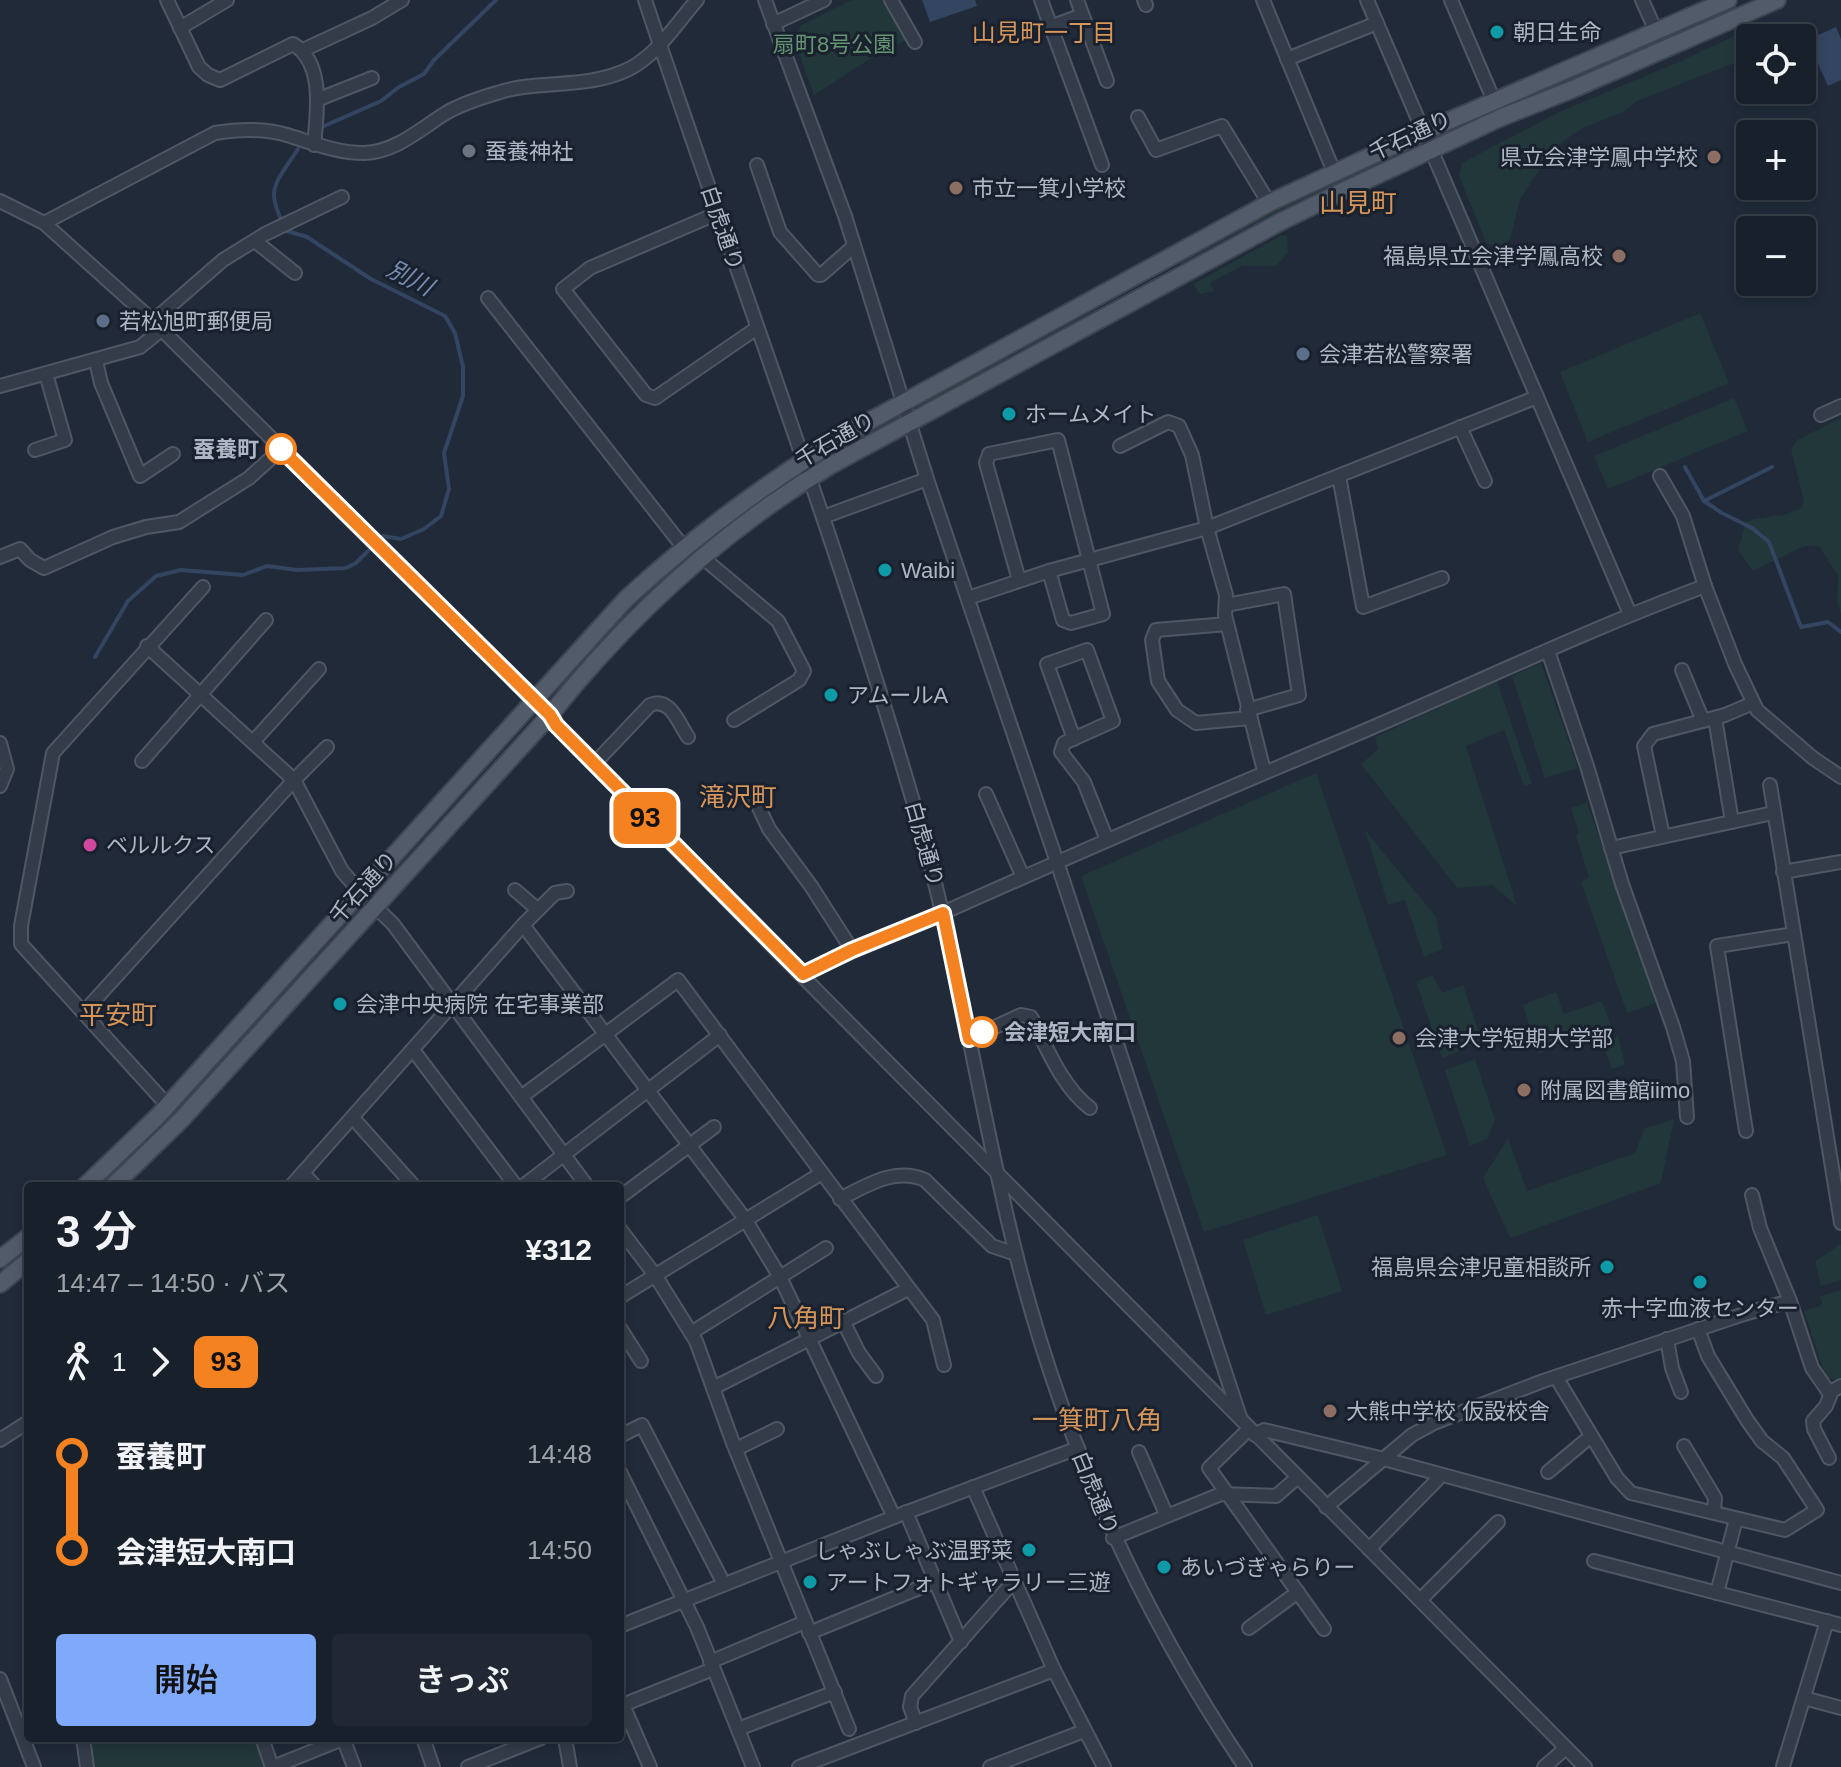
<!DOCTYPE html>
<html lang="ja">
<head>
<meta charset="utf-8">
<style>
  :root { --surface:#18202b; --page:#212833; --text:#f1f3f6; --muted:#9fa3a9; --line:#363e47; --accent:#7fa9fa }
  body { margin:0; font-family:Arial,"Noto Sans JP",sans-serif; background:var(--page); color:var(--text); height:100vh; display:flex; flex-direction:column; font-size:30px; white-space:nowrap }
  * { box-sizing:border-box; margin:0 }
  p { font-size:26px; color:var(--muted) }
  .icon { flex:none; width:44px; height:44px; fill:none; stroke:currentColor; stroke-width:2; stroke-linecap:round; stroke-linejoin:round }
  .map { position:relative; flex:1; overflow:hidden }
  .details { position:absolute; left:24px; top:1182px; width:600px; height:560px; display:flex; flex-direction:column; background:var(--surface); border-radius:8px; box-shadow:0 4px 12px #0003,0 0 0 2px var(--line) }
  .details>* { flex:none }
  .badge { padding:0 16px; border-radius:12px; font-size:28px; line-height:52px }
  .controls { position:absolute; left:1736px; top:24px; display:grid; gap:16px }
  .controls a { display:grid; place-items:center; width:80px; height:80px; border-radius:8px; background:var(--surface); box-shadow:0 4px 12px #0003,0 0 0 2px var(--line); font-size:40px }
  .map>.badge { position:absolute; translate:-50% -50%; box-shadow:0 0 0 4px #fff }
  .legs { display:flex; align-items:center; gap:12px; height:88px; padding:0 32px; font-size:26px }
  .legs p { margin-inline-start:auto }
  .overview { display:flex; align-items:center; justify-content:space-between; height:136px; padding:0 32px }
  h1 { font-size:44px; font-weight:600; line-height:60px }
  .primary-button { display:flex; gap:16px; margin-top:auto; padding:16px 32px }
  .primary-button a { flex:1; height:92px; border-radius:8px; background:var(--accent); color:#111; font-size:32px; font-weight:600; line-height:92px; text-align:center }
  .primary-button a+a { background:var(--page); color:var(--text) }
  ul { padding:0 32px; list-style:none }
  li { display:flex; align-items:center; gap:28px; height:96px; font-size:30px }
  li i { display:grid; place-items:center; width:12px; height:100%; margin:0 10px; background:currentColor }
  li i::after { content:''; width:20px; height:20px; margin:-10px; border:6px solid; border-radius:50%; background:var(--surface) }
  li p { margin-inline-start:auto }
  li:first-child i { background:linear-gradient(#0000 50%,currentColor 0) }
  li:last-child i { background:linear-gradient(currentColor 50%,#0000 0) }
  .map>svg:first-child { display:block }
  .green { fill:#22373a }
  .water { fill:#334561 }
  .lines { fill:none; stroke-linecap:round; stroke-linejoin:round }
  .stream { stroke:#334561; stroke-width:4 }
  .minor-casing { stroke:#4f5764; stroke-width:16 }
  .major-casing { stroke:#3d4553; stroke-width:20 }
  .minor { stroke:#343c4a; stroke-width:12 }
  .major { stroke:#525b6a; stroke-width:16 }
  .line-1-casing { stroke:#fff; stroke-width:18 }
  .line-1 { stroke:#f58220; stroke-width:12 }
  .culture-dot { fill:#0f9aa8; stroke:#1a212e; stroke-width:3 }
  .worship-dot { fill:#6b7280; stroke:#1a212e; stroke-width:3 }
  .education-dot { fill:#8d6e63; stroke:#1a212e; stroke-width:3 }
  .service-dot { fill:#5c6f8a; stroke:#1a212e; stroke-width:3 }
  .stop-1-dot { fill:#fff; stroke:#f58220; stroke-width:4 }
  .hotel-dot { fill:#d1479c; stroke:#1a212e; stroke-width:3 }
  .labels { text-anchor:middle; stroke-width:6; stroke-linejoin:round; paint-order:stroke }
  .poi-label { font-size:22px; fill:#afb7c6; stroke:#1a212e; text-anchor:start }
  .park-label { font-size:22px; fill:#659773; stroke:#1a212e }
  .street-label { font-size:22px; fill:#afb7c6; stroke:#1a212e }
  .stop-label { font-size:22px; font-weight:bold; fill:#afb7c6; stroke:#1a212e; text-anchor:end }
  .neighbourhood-label { font-size:24px; fill:#d69559; stroke:#1a212e }
  .water-label { font-size:24px; font-style:italic; fill:#758caf; stroke:#1a212e }
  .quarter-label { font-size:26px; fill:#d69559; stroke:#1a212e }
</style>
</head>
<body>
<div class="map">
<svg width="1841" height="1767" viewBox="0 0 1841 1767">
  <rect width="100%" height="100%" fill="#202a39"/>
  <g class="green">
    <path d="M 852,0 L 889,0 L 911,38 L 876,55 L 814,95 L 794,40 L 801,25 Z"/>
    <path d="M 1760,24 L 1770,25 L 1771,38 L 1750,38 L 1750,57 L 1637,101 L 1623,112 L 1581,129 L 1545,154 L 1542,165 L 1520,200 L 1510,239 L 1505,245 L 1494,247 L 1486,242 L 1459,176 L 1462,163 L 1559,112 L 1672,65 Z"/>
    <path d="M 1654,39 L 1657,40 L 1658,44 L 1561,86 L 1514,102 L 1453,127 Z"/>
    <path d="M 1402,154 L 1311,197 L 1183,265 L 1178,264 L 1178,261 L 1288,201 Z"/>
    <path d="M 1282,235 L 1287,236 L 1288,253 L 1276,266 L 1242,266 L 1210,283 L 1214,291 L 1200,294 L 1193,284 Z"/>
    <path d="M 1157,277 L 1158,279 L 1028,350 L 1025,348 L 1024,344 L 1082,317 Z"/>
    <path d="M 1700,313 L 1729,383 L 1588,442 L 1560,372 Z"/>
    <path d="M 1005,356 L 1009,358 L 1007,361 L 949,393 L 889,418 Z"/>
    <path d="M 1734,398 L 1748,431 L 1608,489 L 1594,456 Z"/>
    <path d="M 1841,418 L 1841,614 L 1837,603 L 1838,576 L 1819,546 L 1804,546 L 1753,571 L 1738,550 L 1746,522 C 1756,517 1765,519 1776,515 L 1782,516 L 1801,508 L 1804,501 L 1791,450 L 1797,440 Z"/>
    <path d="M 724,530 L 600,641 L 568,678 L 566,676 C 614,621 662,570 724,530 Z"/>
    <path d="M 1541,663 L 1578,768 L 1545,778 L 1512,676 Z"/>
    <path d="M 1497,681 L 1532,784 L 1524,786 L 1504,730 L 1466,746 L 1517,906 L 1492,885 L 1457,888 L 1361,764 L 1378,749 L 1375,737 Z"/>
    <path d="M 1316,773 L 1447,1155 L 1204,1232 L 1081,876 Z"/>
    <path d="M 1587,802 L 1656,1003 L 1627,1013 L 1581,882 L 1589,877 L 1576,836 L 1579,833 L 1571,808 Z"/>
    <path d="M 1365,830 L 1436,917 L 1442,949 L 1424,957 L 1405,900 L 1388,905 Z"/>
    <path d="M 352,922 L 152,1140 L 105,1186 L 98,1186 L 169,1115 L 266,1008 Z"/>
    <path d="M 1433,975 L 1442,993 L 1463,985 L 1482,1042 L 1442,1058 L 1416,982 Z"/>
    <path d="M 1556,992 L 1564,1014 L 1602,1001 L 1611,1027 L 1538,1054 L 1523,1005 Z"/>
    <path d="M 1618,1036 L 1625,1065 L 1612,1069 L 1602,1042 Z"/>
    <path d="M 1475,1059 L 1495,1120 L 1487,1139 L 1470,1146 L 1445,1070 Z"/>
    <path d="M 1674,1119 L 1661,1183 L 1510,1238 L 1483,1178 L 1508,1138 L 1527,1191 L 1635,1153 L 1644,1129 Z"/>
    <path d="M 1318,1215 L 1342,1291 L 1266,1315 L 1243,1240 Z"/>
    <path d="M 1841,1244 L 1841,1280 L 1821,1286 L 1815,1261 Z"/>
    <path d="M 1841,1290 L 1841,1381 L 1826,1378 L 1804,1311 L 1822,1305 L 1820,1296 Z"/>
    <path d="M 84,1738 L 260,1738 L 268,1767 L 89,1767 Z"/>
  </g>
  <g class="water">
    <path d="M 922,0 L 975,0 L 977,6 L 930,22 Z"/>
    <path d="M 1836,27 L 1841,39 L 1841,80 L 1828,86 L 1807,40 Z"/>
  </g>
  <g class="lines">
    <g class="stream">
      <path d="M 322,127 L 381,101 L 399,87 L 424,74 L 434,60 L 496,0"/>
      <path d="M 298,149 C 274,186 264,189 287,231 L 307,237 L 371,279 L 445,316 L 455,333 L 463,367 L 463,396 L 444,453 L 449,489 L 441,516 L 424,529 L 401,539 L 383,536"/>
      <path d="M 1685,467 L 1704,501 L 1722,513 L 1752,528 L 1769,542 L 1801,627 L 1828,622 L 1841,632"/>
      <path d="M 1704,501 L 1772,467"/>
      <path d="M 95,657 L 128,601 L 156,576 L 181,570 L 243,575 L 267,566 L 297,570 L 346,568 L 356,563 L 368,551"/>
    </g>
    <g class="minor-casing">
      <g id="minor">
        <path d="M 167,0 L 199,67 L 208,75 L 220,80 L 293,44 C 325,63 317,113 314,145"/>
        <path d="M 645,0 C 736,274 839,544 919,822 C 959,964 980,1111 1016,1254 C 1062,1438 1139,1610 1245,1767"/>
        <path d="M 765,0 L 845,216 L 927,479 L 1057,862 L 1240,1417"/>
        <path d="M 891,0 L 915,42"/>
        <path d="M 1041,0 L 1102,165"/>
        <path d="M 1077,0 L 1107,81"/>
        <path d="M 1144,0 L 1146,5"/>
        <path d="M 1263,0 L 1334,172"/>
        <path d="M 1367,0 L 1630,614"/>
        <path d="M 1451,0 L 1494,101"/>
        <path d="M 1642,0 L 1656,31"/>
        <path d="M 773,24 L 824,0"/>
        <path d="M 1050,27 L 1082,15"/>
        <path d="M 180,28 L 227,0"/>
        <path d="M 303,50 L 372,18 L 402,0"/>
        <path d="M 1287,59 L 1377,23"/>
        <path d="M 319,99 L 372,78"/>
        <path d="M 1138,117 L 1156,150 L 1222,126 L 1269,203"/>
        <path d="M 757,165 L 780,232 L 818,275 L 821,275 L 854,246"/>
        <path d="M 0,201 L 44,223 L 153,321 L 550,715 L 556,725 L 640,812 L 1585,1767"/>
        <path d="M 718,213 L 590,268 L 563,289 L 646,395 L 655,398 L 757,328"/>
        <path d="M 44,223 L 215,133 C 239,129 263,128 287,135 C 313,143 337,153 364,153 C 396,152 420,129 446,113 C 461,104 480,98 497,93 C 538,79 586,90 629,69 C 658,54 676,24 697,0"/>
        <path d="M 255,241 L 295,273"/>
        <path d="M 488,298 L 684,548"/>
        <path d="M 153,321 L 223,260 L 265,234 L 342,197"/>
        <path d="M 96,361 L 101,383 L 140,476 L 173,454"/>
        <path d="M 0,386 L 140,347 L 161,330"/>
        <path d="M 1821,415 L 1841,406"/>
        <path d="M 1460,427 L 1485,481"/>
        <path d="M 1120,446 L 1168,422 L 1179,426 L 1192,455 L 1207,528 L 1226,595 L 1225,615 L 1264,771"/>
        <path d="M 35,450 L 65,440 L 46,374"/>
        <path d="M 1339,476 L 1363,607 L 1442,578"/>
        <path d="M 1660,476 L 1683,516 L 1705,586"/>
        <path d="M 823,517 L 927,479"/>
        <path d="M 0,557 L 20,549 L 30,560 L 44,568 L 113,537 L 146,527 L 179,522 L 249,478 L 281,449"/>
        <path d="M 702,557 L 778,621 L 804,671 L 799,680 L 734,720"/>
        <path d="M 1019,580 L 986,463 L 989,454 L 1058,440 L 1103,614 L 1071,623 L 1063,620 L 1049,571"/>
        <path d="M 968,598 L 1049,571 L 1207,528 L 1537,397"/>
        <path d="M 1226,605 L 1284,594 L 1299,695 L 1247,710"/>
        <path d="M 1227,624 L 1156,630 L 1152,640 L 1158,681 L 1177,710 L 1196,723 L 1250,718"/>
        <path d="M 147,646 L 294,780 L 342,871 L 361,893 L 393,924 L 587,1186"/>
        <path d="M 1548,651 L 1587,766 L 1622,884 L 1673,1027 L 1683,1061 L 1687,1117"/>
        <path d="M 1682,670 L 1703,721"/>
        <path d="M 1715,718 L 1732,822"/>
        <path d="M 1074,739 L 1047,664 L 1087,650 L 1113,721 L 1064,743 L 1061,752 L 1084,782 L 1107,840"/>
        <path d="M 254,741 L 319,669"/>
        <path d="M 0,743 L 7,769 L 0,786"/>
        <path d="M 142,761 L 266,620"/>
        <path d="M 594,764 L 650,705 C 670,696 679,724 688,737"/>
        <path d="M 1770,785 L 1841,1223"/>
        <path d="M 752,793 L 769,829 L 811,886 L 852,950"/>
        <path d="M 986,794 L 1023,877"/>
        <path d="M 1663,836 L 1644,746 L 1653,734 L 1725,715 L 1753,703"/>
        <path d="M 1611,848 L 1773,813"/>
        <path d="M 1783,872 L 1841,862"/>
        <path d="M 515,890 L 537,909"/>
        <path d="M 523,925 L 555,893 L 567,891"/>
        <path d="M 803,974 C 850,951 899,933 947,911 C 1075,854 1202,799 1331,745 C 1456,693 1578,633 1705,586 L 1735,664 L 1757,710 L 1813,758 L 1841,777"/>
        <path d="M 84,1012 L 294,780 L 327,747"/>
        <path d="M 969,1039 L 1021,1015 L 1031,1017 C 1047,1048 1062,1087 1090,1108"/>
        <path d="M 413,1050 L 516,1186"/>
        <path d="M 521,1097 L 678,980 L 822,1173 L 620,1297"/>
        <path d="M 168,1106 L 21,944 L 21,926 L 53,753 L 203,587"/>
        <path d="M 353,1118 L 414,1186"/>
        <path d="M 1746,1131 L 1717,946 L 1794,934"/>
        <path d="M 303,1173 L 315,1186"/>
        <path d="M 822,1173 L 933,1320 L 944,1365"/>
        <path d="M 291,1186 L 523,925 L 745,1219 L 780,1277 L 894,1517"/>
        <path d="M 523,1186 L 720,1035"/>
        <path d="M 620,1197 L 714,1127"/>
        <path d="M 840,1199 C 867,1185 895,1167 925,1180 L 992,1246 L 1016,1254"/>
        <path d="M 620,1229 L 655,1275 L 696,1341 L 733,1443 L 849,1729"/>
        <path d="M 1790,1301 L 1812,1368 L 1830,1394"/>
        <path d="M 843,1321 L 859,1353 L 876,1376"/>
        <path d="M 620,1328 L 641,1361"/>
        <path d="M 691,1333 L 826,1248"/>
        <path d="M 1667,1339 L 1672,1368 L 1681,1392"/>
        <path d="M 1556,1377 L 1617,1478 L 1631,1493 L 1785,1530 L 1817,1510 L 1783,1458 L 1762,1441 L 1747,1420 L 1708,1356 L 1698,1329"/>
        <path d="M 713,1388 L 908,1289"/>
        <path d="M 1249,1429 L 1209,1468 L 1324,1629"/>
        <path d="M 1255,1435 L 1264,1430 L 1384,1459 L 1841,1583"/>
        <path d="M 620,1436 L 642,1425 L 724,1584"/>
        <path d="M 0,1440 L 28,1422"/>
        <path d="M 1684,1446 L 1715,1498 L 1714,1512"/>
        <path d="M 736,1449 L 777,1429"/>
        <path d="M 1139,1452 L 1166,1514"/>
        <path d="M 1829,1458 L 1814,1429 L 1813,1421 L 1826,1406 L 1832,1391 L 1841,1386"/>
        <path d="M 620,1472 L 697,1627 L 753,1767"/>
        <path d="M 1548,1472 L 1591,1436"/>
        <path d="M 973,1487 L 1054,1670 L 1104,1767"/>
        <path d="M 1326,1507 L 1412,1435 L 1434,1423 L 1543,1381 L 1744,1314 L 1790,1301 L 1760,1228 L 1752,1195"/>
        <path d="M 906,1512 L 961,1642"/>
        <path d="M 1113,1538 L 1221,1494 L 1276,1496 L 1298,1477"/>
        <path d="M 1369,1549 L 1437,1480"/>
        <path d="M 1594,1561 L 1841,1625"/>
        <path d="M 1717,1593 L 1736,1519"/>
        <path d="M 1420,1600 L 1498,1522"/>
        <path d="M 620,1626 L 894,1517 L 1078,1448"/>
        <path d="M 1249,1628 L 1298,1592"/>
        <path d="M 809,1633 L 934,1582"/>
        <path d="M 710,1662 L 805,1622"/>
        <path d="M 0,1679 L 34,1767"/>
        <path d="M 1804,1698 L 1841,1708"/>
        <path d="M 623,1705 L 650,1767"/>
        <path d="M 620,1706 L 713,1669"/>
        <path d="M 916,1723 L 910,1707 L 912,1696 L 1014,1581"/>
        <path d="M 738,1729 L 835,1692"/>
        <path d="M 83,1738 L 87,1767"/>
        <path d="M 262,1738 L 272,1767"/>
        <path d="M 343,1738 L 354,1767"/>
        <path d="M 423,1738 L 433,1767"/>
        <path d="M 565,1738 L 570,1767"/>
        <path d="M 1783,1766 L 1827,1621"/>
        <path d="M 273,1767 L 345,1738"/>
        <path d="M 468,1767 L 541,1738"/>
        <path d="M 799,1767 L 1054,1670"/>
        <path d="M 990,1767 L 1084,1731"/>
        <path d="M 1544,1767 L 1566,1748"/>
      </g>
    </g>
    <g class="major-casing">
      <g id="major">
        <path d="M 85,1186 L 157,1117 L 626,599 C 700,531 778,473 866,423 L 1269,203 L 1423,132 L 1728,0"/>
        <path d="M 113,1186 L 181,1120 L 550,715 C 629,616 724,529 833,464 L 1280,222 L 1343,191 L 1502,117 L 1573,89 L 1777,0"/>
        <path d="M 0,1259 L 28,1237"/>
        <path d="M 0,1284 L 28,1261"/>
      </g>
    </g>
    <use href="#minor" class="minor"/>
    <use href="#major" class="major"/>
  </g>
  <g class="lines">
    <g class="line-1-casing">
      <path id="line-1" d="M 281,449 L 550,715 L 556,725 L 803,974 L 852,950 L 943,913 L 969,1039 L 982,1032"/>
    </g>
    <use href="#line-1" class="line-1"/>
  </g>
  <g class="culture-dot">
    <circle cx="1497" cy="32" r="8"/>
    <circle cx="1009" cy="414" r="8"/>
    <circle cx="885" cy="570" r="8"/>
    <circle cx="831" cy="695" r="8"/>
    <circle cx="340" cy="1004" r="8"/>
    <circle cx="1607" cy="1267" r="8"/>
    <circle cx="1700" cy="1282" r="8"/>
    <circle cx="1029" cy="1550" r="8"/>
    <circle cx="1164" cy="1567" r="8"/>
    <circle cx="810" cy="1582" r="8"/>
  </g>
  <circle class="worship-dot" cx="469" cy="151" r="8"/>
  <g class="education-dot">
    <circle cx="1714" cy="157" r="8"/>
    <circle cx="956" cy="188" r="8"/>
    <circle cx="1619" cy="256" r="8"/>
    <circle cx="1399" cy="1038" r="8"/>
    <circle cx="1524" cy="1090" r="8"/>
    <circle cx="1330" cy="1411" r="8"/>
  </g>
  <g class="service-dot">
    <circle cx="103" cy="321" r="8"/>
    <circle cx="1303" cy="354" r="8"/>
  </g>
  <g class="stop-1-dot">
    <circle cx="281" cy="449" r="14"/>
    <circle cx="982" cy="1032" r="14"/>
  </g>
  <circle class="hotel-dot" cx="90" cy="845" r="8"/>
  <g class="labels">
    <g class="poi-label">
      <text x="1513" y="40">朝日生命</text>
      <text x="485" y="159">蚕養神社</text>
      <text x="1698" y="165" text-anchor="end">県立会津学鳳中学校</text>
      <text x="972" y="196">市立一箕小学校</text>
      <text x="1603" y="264" text-anchor="end">福島県立会津学鳳高校</text>
      <text x="119" y="329">若松旭町郵便局</text>
      <text x="1319" y="362">会津若松警察署</text>
      <text x="1025" y="422">ホームメイト</text>
      <text x="901" y="578">Waibi</text>
      <text x="847" y="703">アムールA</text>
      <text x="106" y="853">ベルルクス</text>
      <text x="356" y="1012">会津中央病院 在宅事業部</text>
      <text x="1415" y="1046">会津大学短期大学部</text>
      <text x="1540" y="1098">附属図書館iimo</text>
      <text x="1591" y="1275" text-anchor="end">福島県会津児童相談所</text>
      <text x="1700" y="1316" text-anchor="middle">赤十字血液センター</text>
      <text x="1346" y="1419">大熊中学校 仮設校舎</text>
      <text x="1013" y="1558" text-anchor="end">しゃぶしゃぶ温野菜</text>
      <text x="1180" y="1575">あいづぎゃらりー</text>
      <text x="826" y="1590">アートフォトギャラリー三遊</text>
    </g>
    <g class="park-label">
      <text x="834" y="52">扇町8号公園</text>
    </g>
    <g class="street-label">
      <text transform="translate(1410 135) rotate(-25)" y="8">千石通り</text>
      <text transform="translate(723 228) rotate(71)" y="8">白虎通り</text>
      <text transform="translate(835 439) rotate(-30)" y="8">千石通り</text>
      <text transform="translate(925 844) rotate(74)" y="8">白虎通り</text>
      <text transform="translate(363 887) rotate(-48)" y="8">千石通り</text>
      <text transform="translate(1096 1493) rotate(68)" y="8">白虎通り</text>
    </g>
    <g class="stop-label">
      <text x="259" y="457">蚕養町</text>
      <text x="1004" y="1040" text-anchor="start">会津短大南口</text>
    </g>
    <g class="neighbourhood-label">
      <text x="1044" y="41">山見町一丁目</text>
    </g>
    <g class="water-label">
      <text transform="translate(410 278) rotate(27)" y="8">別川</text>
    </g>
    <g class="quarter-label">
      <text x="1358" y="212">山見町</text>
      <text x="738" y="806">滝沢町</text>
      <text x="118" y="1024">平安町</text>
      <text x="806" y="1327">八角町</text>
      <text x="1097" y="1429">一箕町八角</text>
    </g>
  </g>
</svg>
<div class="controls">
<a><svg class="icon" aria-label="locate" viewBox="0 0 24 24"><circle cx="12" cy="12" r="6"/><path d="M12 2v4M12 18v4M2 12h4M18 12h4"/></svg></a>
<a>+</a>
<a>−</a>
</div>
<b class="badge" style="left:645px;top:818px;background:#f58220;color:#111">93</b>
<section class="details">
<div class="overview"><div><h1>3 分</h1><p>14:47 – 14:50 · バス</p></div><b>¥312</b></div>
<div class="legs"><svg class="icon" aria-label="walk" viewBox="0 0 24 24"><circle cx="13" cy="4" r="2"/><path d="M13 8l-2 6 4 7M11 14l-3 7M7 12l3-4h3l4 4"/></svg>1<svg class="icon" aria-label="forward" viewBox="0 0 24 24"><path d="M9 5l7 7-7 7"/></svg><b class="badge" style="background:#f58220;color:#111">93</b></div>
<ul>
<li><i style="color:#f58220"></i><b>蚕養町</b><p>14:48</p></li>
<li><i style="color:#f58220"></i><b>会津短大南口</b><p>14:50</p></li>
</ul>
<div class="primary-button"><a>開始</a><a>きっぷ</a></div>
</section>
</div>
</body>
</html>
